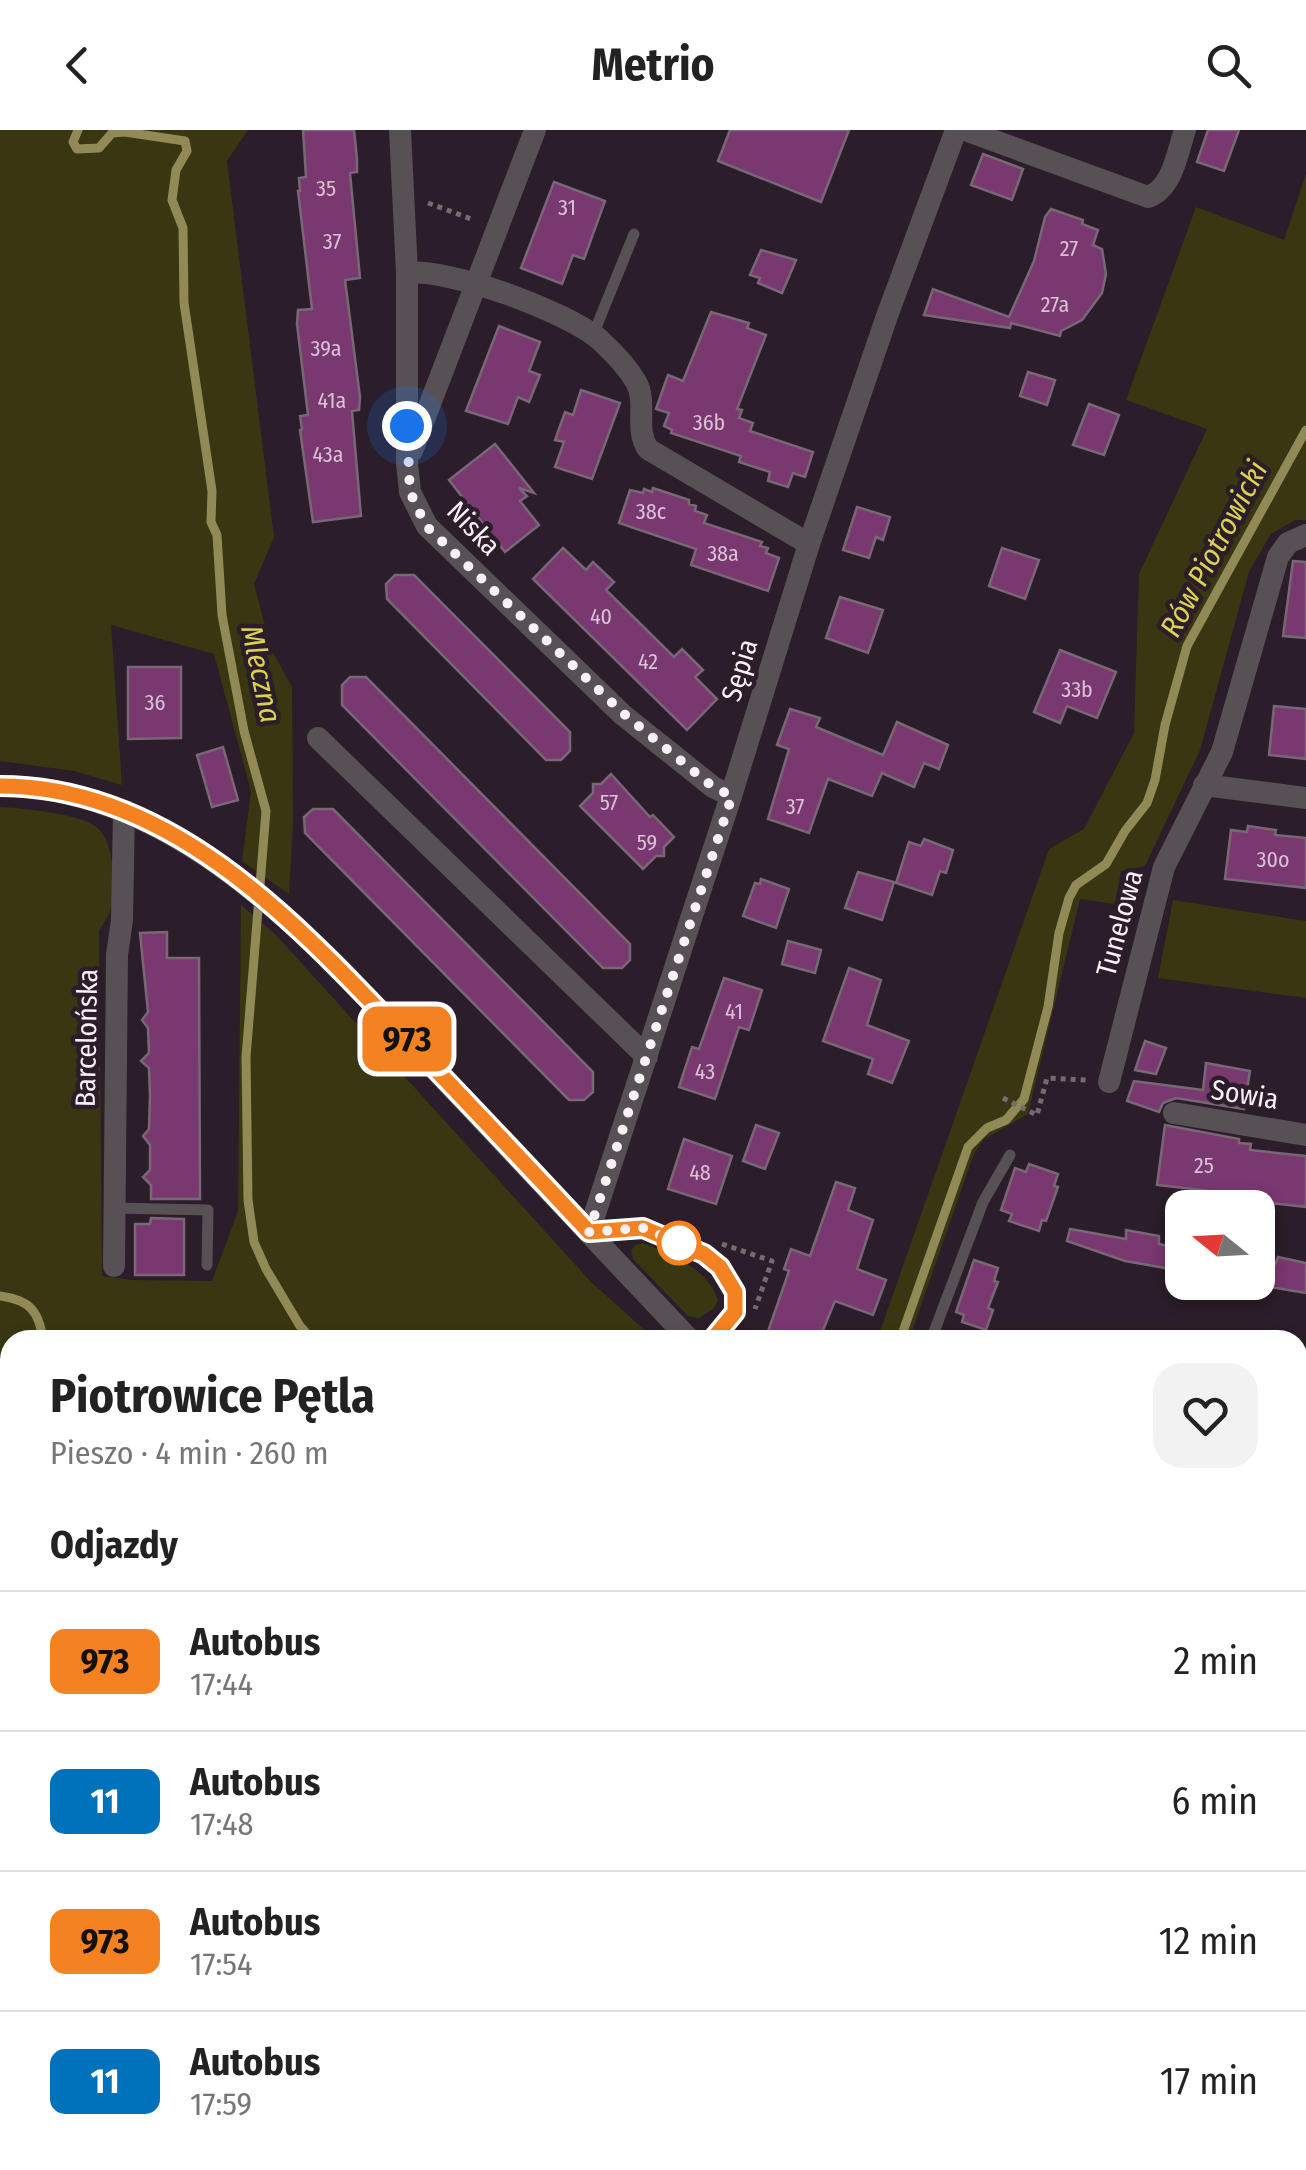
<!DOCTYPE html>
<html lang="pl">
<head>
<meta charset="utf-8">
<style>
  :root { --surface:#fff; --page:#f2f2f2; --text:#222; --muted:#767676; --line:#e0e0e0 }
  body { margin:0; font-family:"Fira Sans Condensed",sans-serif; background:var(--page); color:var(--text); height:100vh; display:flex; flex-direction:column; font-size:38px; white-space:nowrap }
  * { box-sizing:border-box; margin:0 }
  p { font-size:32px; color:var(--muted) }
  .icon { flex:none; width:55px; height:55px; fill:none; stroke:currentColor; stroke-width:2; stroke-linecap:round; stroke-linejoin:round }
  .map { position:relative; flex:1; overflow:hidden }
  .details { position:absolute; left:0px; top:1200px; width:1308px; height:840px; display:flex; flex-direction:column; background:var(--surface); border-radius:30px 30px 0 0; box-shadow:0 5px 15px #0003 }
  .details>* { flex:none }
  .badge { padding:0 20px; border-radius:15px; font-size:35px; line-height:65px }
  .needle { width:65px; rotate:288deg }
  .buttons { position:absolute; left:1165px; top:1060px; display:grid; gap:20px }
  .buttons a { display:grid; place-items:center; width:110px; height:110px; border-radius:20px; background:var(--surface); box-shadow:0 5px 15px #0003; font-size:50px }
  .you { position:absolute; width:50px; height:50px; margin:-25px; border:8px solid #fff; border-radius:50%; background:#1a73e8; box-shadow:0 0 0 15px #1a73e833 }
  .map>.badge { position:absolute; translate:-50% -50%; box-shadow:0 0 0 5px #fff }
  h2 { padding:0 50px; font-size:38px; line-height:90px }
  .round { display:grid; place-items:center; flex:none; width:105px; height:105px; border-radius:30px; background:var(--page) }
  .summary { display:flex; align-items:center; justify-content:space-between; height:170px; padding:0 50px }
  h1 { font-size:48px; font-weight:700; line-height:75px }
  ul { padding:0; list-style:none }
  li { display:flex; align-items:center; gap:30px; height:140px; padding:0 50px; border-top:2px solid var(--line) }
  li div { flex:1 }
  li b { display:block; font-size:38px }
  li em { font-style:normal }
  li .badge { min-width:110px; font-weight:700; text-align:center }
  header { display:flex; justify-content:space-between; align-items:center; height:130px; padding:0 50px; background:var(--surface); font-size:45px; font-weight:700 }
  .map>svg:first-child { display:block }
  .green { fill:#393612 }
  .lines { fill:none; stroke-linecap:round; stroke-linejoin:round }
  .stream { stroke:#918a56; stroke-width:9 }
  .building { fill:#793870; stroke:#786774; stroke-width:2.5 }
  .path { stroke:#776a75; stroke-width:5; stroke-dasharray:5 5; stroke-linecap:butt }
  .service { stroke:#575055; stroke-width:11 }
  .minor { stroke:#575055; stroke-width:22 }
  .rail { stroke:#9b8f99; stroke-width:8 }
  .line-casing { stroke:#fff; stroke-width:22 }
  .line { stroke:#f58220; stroke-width:15 }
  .walk { stroke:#faf0f8; stroke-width:10; stroke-dasharray:0 18 }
  .stop-dot { fill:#fff; stroke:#f58220; stroke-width:5 }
  .labels { text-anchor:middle; stroke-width:9; stroke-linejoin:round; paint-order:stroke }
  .number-label { font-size:22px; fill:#dac2d6 }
  .street-label { font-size:28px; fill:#faf0f8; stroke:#2b1d29 }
  .water-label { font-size:30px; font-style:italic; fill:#dbd252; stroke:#2b1d29 }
</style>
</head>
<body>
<header><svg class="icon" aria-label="back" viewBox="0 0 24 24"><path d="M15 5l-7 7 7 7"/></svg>Metrio<svg class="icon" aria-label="search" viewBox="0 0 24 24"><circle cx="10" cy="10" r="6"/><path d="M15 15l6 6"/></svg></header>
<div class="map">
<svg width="1306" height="2040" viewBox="0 0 1306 2040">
  <rect width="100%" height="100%" fill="#2b1d29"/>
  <g class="green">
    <path d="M 0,0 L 248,0 L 227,31 L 274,407 L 254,454 L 272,521 L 292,557 L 293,694 L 289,764 L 242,731 L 251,661 L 214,524 L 111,495 L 122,655 L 74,641 L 0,631 Z"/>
    <path d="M 1306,44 L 1306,390 L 1295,390 L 1271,404 L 1249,442 L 1200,620 L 1145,736 L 1121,741 L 1115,774 L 1080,769 L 1028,984 L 983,1010 L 974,1024 L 909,1210 L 877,1210 L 1049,719 L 1084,699 L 1134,603 L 1139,444 L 1207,299 L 1126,270 L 1196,77 L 1284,110 Z"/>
    <path d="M 0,677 C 21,678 75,684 92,694 C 116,706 116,759 110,781 C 108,788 102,795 99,801 L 102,1146 L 131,1150 L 212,1151 L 238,1081 L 241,775 L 276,805 L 592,1153 L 656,1210 L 10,1210 L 10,1846 L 0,1843 Z"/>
    <path d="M 1173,770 L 1306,791 L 1306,868 L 1158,848 Z"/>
    <path d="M 643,1113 C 671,1124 710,1140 718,1171 L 713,1179 L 699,1188 L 688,1186 L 633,1129 L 631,1121 L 635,1115 Z"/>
    <path d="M 0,1883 L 10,1886 L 10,2030 L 468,2030 L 500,2040 L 0,2040 Z"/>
    <path d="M 598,2030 L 1245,2030 L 1242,2040 L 630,2040 Z"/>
  </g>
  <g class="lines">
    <g class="stream">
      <path d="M 78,0 L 73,12 L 77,19 L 99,18 L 112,3 L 125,2 L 185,11 L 187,21 L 176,40 L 172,70 L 183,98 L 184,173 L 212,361 L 211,392 L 217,405 L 222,485 L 244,601 L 266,681 L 246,927 L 248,1070 L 254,1112 L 266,1139 L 300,1196 L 313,1210"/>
      <path d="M 0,1166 C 30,1170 39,1181 43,1210"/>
      <path d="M 900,1210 L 968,1017 L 987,998 L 1006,990 L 1024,969 L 1048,877 L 1059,803 L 1069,768 L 1076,755 L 1106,734 L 1125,701 L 1147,673 L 1155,650 L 1165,595 L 1187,516 L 1306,300"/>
      <path d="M 823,2030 L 824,2040"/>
    </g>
  </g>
  <g class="building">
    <path d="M 303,0 L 354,0 L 357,29 L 357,42 L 350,43 L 360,148 L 345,150 L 360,267 L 359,280 L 352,281 L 361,386 L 313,392 L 300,300 L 302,299 L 300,286 L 308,285 L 297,194 L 298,180 L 312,179 L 298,61 L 300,61 L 299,48 L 306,47 Z"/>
    <path d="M 730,0 L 849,0 L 821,72 L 718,31 Z"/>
    <path d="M 1208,0 L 1239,0 L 1224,41 L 1197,32 Z"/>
    <path d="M 983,24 L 1023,39 L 1012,70 L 971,55 Z"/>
    <path d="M 554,52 L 605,71 L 584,129 L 573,125 L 562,154 L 521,138 Z"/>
    <path d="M 1051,79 L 1083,90 L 1082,94 L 1098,100 L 1093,115 L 1102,119 L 1106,144 L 1102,163 L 1082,190 L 1061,201 L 1060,206 L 1011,193 L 1010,198 L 924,185 L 933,159 L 1009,187 L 1034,131 L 1045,87 Z"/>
    <path d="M 761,120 L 796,130 L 782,163 L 758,153 L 760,148 L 750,145 Z"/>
    <path d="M 711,182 L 749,193 L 747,198 L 766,205 L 737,279 L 742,280 L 739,288 L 753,293 L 750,301 L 813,322 L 805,347 L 793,343 L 788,357 L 768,351 L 770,342 L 739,332 L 741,326 L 671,303 L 672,300 L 664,296 L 669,283 L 656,279 L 668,245 L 683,251 Z"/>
    <path d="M 499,196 L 540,212 L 529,241 L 540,245 L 529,272 L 518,267 L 508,294 L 466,281 Z"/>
    <path d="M 1028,242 L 1055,250 L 1047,275 L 1020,266 Z"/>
    <path d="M 581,260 L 620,273 L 592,349 L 555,337 L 564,312 L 555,310 L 565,282 L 573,285 Z"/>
    <path d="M 1089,274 L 1119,285 L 1104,325 L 1073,315 Z"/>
    <path d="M 495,314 L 534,363 L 519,358 L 527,366 L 520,371 L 539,395 L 505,422 L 449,350 Z"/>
    <path d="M 653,358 L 689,370 L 689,374 L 696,376 L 695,381 L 707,385 L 704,393 L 762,412 L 760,416 L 768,418 L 766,423 L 779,428 L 768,461 L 691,435 L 696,419 L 619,393 L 630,360 L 643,363 L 644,359 L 652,362 Z"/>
    <path d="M 857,377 L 890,387 L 883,410 L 876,407 L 869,428 L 843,420 Z"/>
    <path d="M 563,418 L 586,440 L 593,432 L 614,452 L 606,460 L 674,527 L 682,519 L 703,540 L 695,547 L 717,569 L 687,600 L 533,449 Z"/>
    <path d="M 1002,418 L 1039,430 L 1025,469 L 989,456 Z"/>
    <path d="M 1293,431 L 1306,432 L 1306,508 L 1283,506 Z"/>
    <path d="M 395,445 L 414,445 L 570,602 L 570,621 L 561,630 L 546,630 L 387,469 L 386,454 Z"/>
    <path d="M 840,467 L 883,480 L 868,523 L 826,508 Z"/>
    <path d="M 1060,520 L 1116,542 L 1097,588 L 1067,576 L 1060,593 L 1034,582 Z"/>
    <path d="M 128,537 L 181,537 L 181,608 L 128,609 Z"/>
    <path d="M 350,547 L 366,547 L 630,814 L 630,830 L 622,838 L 603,838 L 342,575 L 342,555 Z"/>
    <path d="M 1274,576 L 1306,579 L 1306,629 L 1269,625 Z"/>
    <path d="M 790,579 L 820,588 L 816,597 L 883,625 L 897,592 L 948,615 L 939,639 L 924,633 L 914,657 L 882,643 L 872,666 L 828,649 L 809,703 L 768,689 L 789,619 L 777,615 Z"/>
    <path d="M 223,617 L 238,670 L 212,677 L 197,625 Z"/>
    <path d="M 611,644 L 650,687 L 653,685 L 674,707 L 664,717 L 664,726 L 656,726 L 643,739 L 580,676 L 593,663 L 593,654 L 601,654 Z"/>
    <path d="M 313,679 L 333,679 L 593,942 L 593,962 L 584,970 L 569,970 L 305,703 L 304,687 Z"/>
    <path d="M 1248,696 L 1276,700 L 1275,705 L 1306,708 L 1306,758 L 1225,749 L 1231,700 L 1247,702 Z"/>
    <path d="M 924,709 L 953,720 L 946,743 L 940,741 L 932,765 L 896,753 L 909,712 L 921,716 Z"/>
    <path d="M 858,742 L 894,752 L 882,790 L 845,778 Z"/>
    <path d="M 761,749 L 789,759 L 776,798 L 743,786 L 755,753 L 760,754 Z"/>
    <path d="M 167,802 L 167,828 L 199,828 L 200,1069 L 151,1069 L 151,1055 L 143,1047 L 150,1040 L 150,1015 L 143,1006 L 149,999 L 150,965 L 149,938 L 141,931 L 149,923 L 148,898 L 142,890 L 148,882 L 140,803 Z"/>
    <path d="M 788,811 L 821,820 L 815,843 L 782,834 Z"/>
    <path d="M 849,838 L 881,850 L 867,895 L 909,911 L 892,953 L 868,944 L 873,929 L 823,911 Z"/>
    <path d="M 724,848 L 762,860 L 749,900 L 739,897 L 715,969 L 679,957 L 692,917 L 699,919 Z"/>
    <path d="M 1145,911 L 1166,918 L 1156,944 L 1135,940 Z"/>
    <path d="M 1206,933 L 1250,941 L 1244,979 L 1176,968 L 1163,973 L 1159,982 L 1127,971 L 1134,951 L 1203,960 Z"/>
    <path d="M 756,995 L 779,1003 L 765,1039 L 743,1031 Z"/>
    <path d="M 1165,995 L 1239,1009 L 1239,1013 L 1251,1014 L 1250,1020 L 1306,1026 L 1306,1077 L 1244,1070 L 1245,1065 L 1157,1055 Z"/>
    <path d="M 684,1009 L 732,1026 L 716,1074 L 668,1059 Z"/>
    <path d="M 1029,1034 L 1058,1044 L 1054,1056 L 1058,1057 L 1046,1091 L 1042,1090 L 1039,1101 L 1009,1091 L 1012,1084 L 1001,1080 L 1015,1038 L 1026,1042 Z"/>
    <path d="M 836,1052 L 855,1058 L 848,1080 L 873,1090 L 857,1139 L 886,1150 L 873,1185 L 835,1171 L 819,1210 L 765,1210 L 789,1141 L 784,1139 L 791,1119 L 810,1126 Z"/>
    <path d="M 151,1088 L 184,1089 L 184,1145 L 135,1145 L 135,1094 L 150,1094 Z"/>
    <path d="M 1070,1099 L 1126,1109 L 1126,1100 L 1159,1106 L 1159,1114 L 1182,1119 L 1182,1141 L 1125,1131 L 1067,1111 Z"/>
    <path d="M 1278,1127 L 1306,1133 L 1306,1163 L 1258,1155 L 1258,1132 L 1275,1135 Z"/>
    <path d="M 974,1130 L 998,1138 L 994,1151 L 998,1152 L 988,1178 L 993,1180 L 986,1200 L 962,1192 L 964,1185 L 956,1182 Z"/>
  </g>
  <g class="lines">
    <g class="path">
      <path d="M 428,73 L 474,90"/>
      <path d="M 1003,968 L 1037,985 L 1047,948 L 1087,950"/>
      <path d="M 722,1114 L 772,1131 L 755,1179"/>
    </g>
    <g class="service">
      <path d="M 593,205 L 634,104"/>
      <path d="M 114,1078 L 208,1080 L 207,1135"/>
      <path d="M 591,1102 C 607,1101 630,1095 646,1099 C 689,1111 735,1134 735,1182 L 711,1210"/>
      <path d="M 931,1210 L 983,1072 L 1010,1025"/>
    </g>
    <g class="minor">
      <path d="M 400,0 L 407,143 L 407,333 L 410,362 L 427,396 L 623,585 L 713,657 L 731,666"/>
      <path d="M 965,0 L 1148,67 C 1173,58 1177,23 1185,0"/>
      <path d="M 407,143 C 447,137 571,183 601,211 C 613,222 628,238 636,252 C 648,273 634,299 648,319 L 809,414"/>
      <path d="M 412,321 L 535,0"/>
      <path d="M 318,608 L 647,927"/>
      <path d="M 1204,655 L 1306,668"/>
      <path d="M 0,656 C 138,656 249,750 342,841 L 690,1210"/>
      <path d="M 1109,952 L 1164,737 L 1222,622 L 1278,427 L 1288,413 L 1306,405"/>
      <path d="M 1174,983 L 1306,1005"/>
      <path d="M 589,1102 L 731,666 L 809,414 L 887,186 L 956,0"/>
      <path d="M 114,1136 L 117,825 L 122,790 L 124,681"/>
      <path d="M 1298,1417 L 1306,1418"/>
      <path d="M 1298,2010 L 1306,2013"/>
    </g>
    <g class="rail">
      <path d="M 0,1856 L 10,1859"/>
      <path d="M 0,1873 L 10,1876"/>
      <path d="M 503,2030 L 535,2040"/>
      <path d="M 548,2030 L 579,2040"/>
    </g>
  </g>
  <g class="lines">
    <g class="line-casing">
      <path id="line" d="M 0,656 C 177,656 305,803 417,920 C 475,980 532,1041 589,1102 L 643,1098 L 704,1124 L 720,1137 L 735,1162 L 735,1182 L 712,1210"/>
    </g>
    <use href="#line" class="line"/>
    <path class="walk" d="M 407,296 L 410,362 L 426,396 L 624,584 L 713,657 L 732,666 L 589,1102 L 643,1098 L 679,1113"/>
  </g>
  <circle class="stop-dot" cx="679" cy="1113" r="20"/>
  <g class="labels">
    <g class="number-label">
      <text x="326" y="66">35</text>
      <text x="567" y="85">31</text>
      <text x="332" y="119">37</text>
      <text x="1069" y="126">27</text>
      <text x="1055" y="182">27a</text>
      <text x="326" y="226">39a</text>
      <text x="332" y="278">41a</text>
      <text x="709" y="300">36b</text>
      <text x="328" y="332">43a</text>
      <text x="651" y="389">38c</text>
      <text x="723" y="431">38a</text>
      <text x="601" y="494">40</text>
      <text x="648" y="539">42</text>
      <text x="1077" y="567">33b</text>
      <text x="155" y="580">36</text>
      <text x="609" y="680">57</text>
      <text x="795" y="684">37</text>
      <text x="647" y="720">59</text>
      <text x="1273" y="737">30o</text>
      <text x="734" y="889">41</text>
      <text x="705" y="949">43</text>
      <text x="1204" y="1043">25</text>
      <text x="700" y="1050">48</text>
    </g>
    <g class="street-label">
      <text transform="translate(474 398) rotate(46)" y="10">Niska</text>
      <text transform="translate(739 540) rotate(-73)" y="10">Sępia</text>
      <text transform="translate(1119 793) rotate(-75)" y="10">Tunelowa</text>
      <text transform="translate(86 908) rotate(-89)" y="10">Barcelońska</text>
      <text transform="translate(1245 964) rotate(9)" y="10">Sowia</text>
    </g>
    <g class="water-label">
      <text transform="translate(1214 419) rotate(-62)" y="10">Rów Piotrowicki</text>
      <text transform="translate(261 544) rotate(78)" y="10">Mleczna</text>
    </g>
  </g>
</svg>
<div class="buttons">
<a><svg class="needle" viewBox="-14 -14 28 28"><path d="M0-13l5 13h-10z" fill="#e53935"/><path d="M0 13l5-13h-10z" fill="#767676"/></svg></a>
</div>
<div class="you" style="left:407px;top:296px"></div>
<b class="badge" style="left:407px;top:909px;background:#f58220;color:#111">973</b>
<section class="details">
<div class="summary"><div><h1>Piotrowice Pętla</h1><p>Pieszo · 4 min · 260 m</p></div><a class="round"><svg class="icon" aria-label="heart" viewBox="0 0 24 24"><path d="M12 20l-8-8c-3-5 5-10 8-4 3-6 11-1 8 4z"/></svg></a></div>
<h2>Odjazdy</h2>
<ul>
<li><span class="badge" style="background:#f58220;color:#111">973</span><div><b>Autobus</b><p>17:44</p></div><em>2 min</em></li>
<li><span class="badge" style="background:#0072bc;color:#fff">11</span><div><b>Autobus</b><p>17:48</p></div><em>6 min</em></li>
<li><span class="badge" style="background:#f58220;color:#111">973</span><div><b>Autobus</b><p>17:54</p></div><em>12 min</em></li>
<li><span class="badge" style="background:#0072bc;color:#fff">11</span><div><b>Autobus</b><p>17:59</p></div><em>17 min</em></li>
</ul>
</section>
</div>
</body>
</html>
